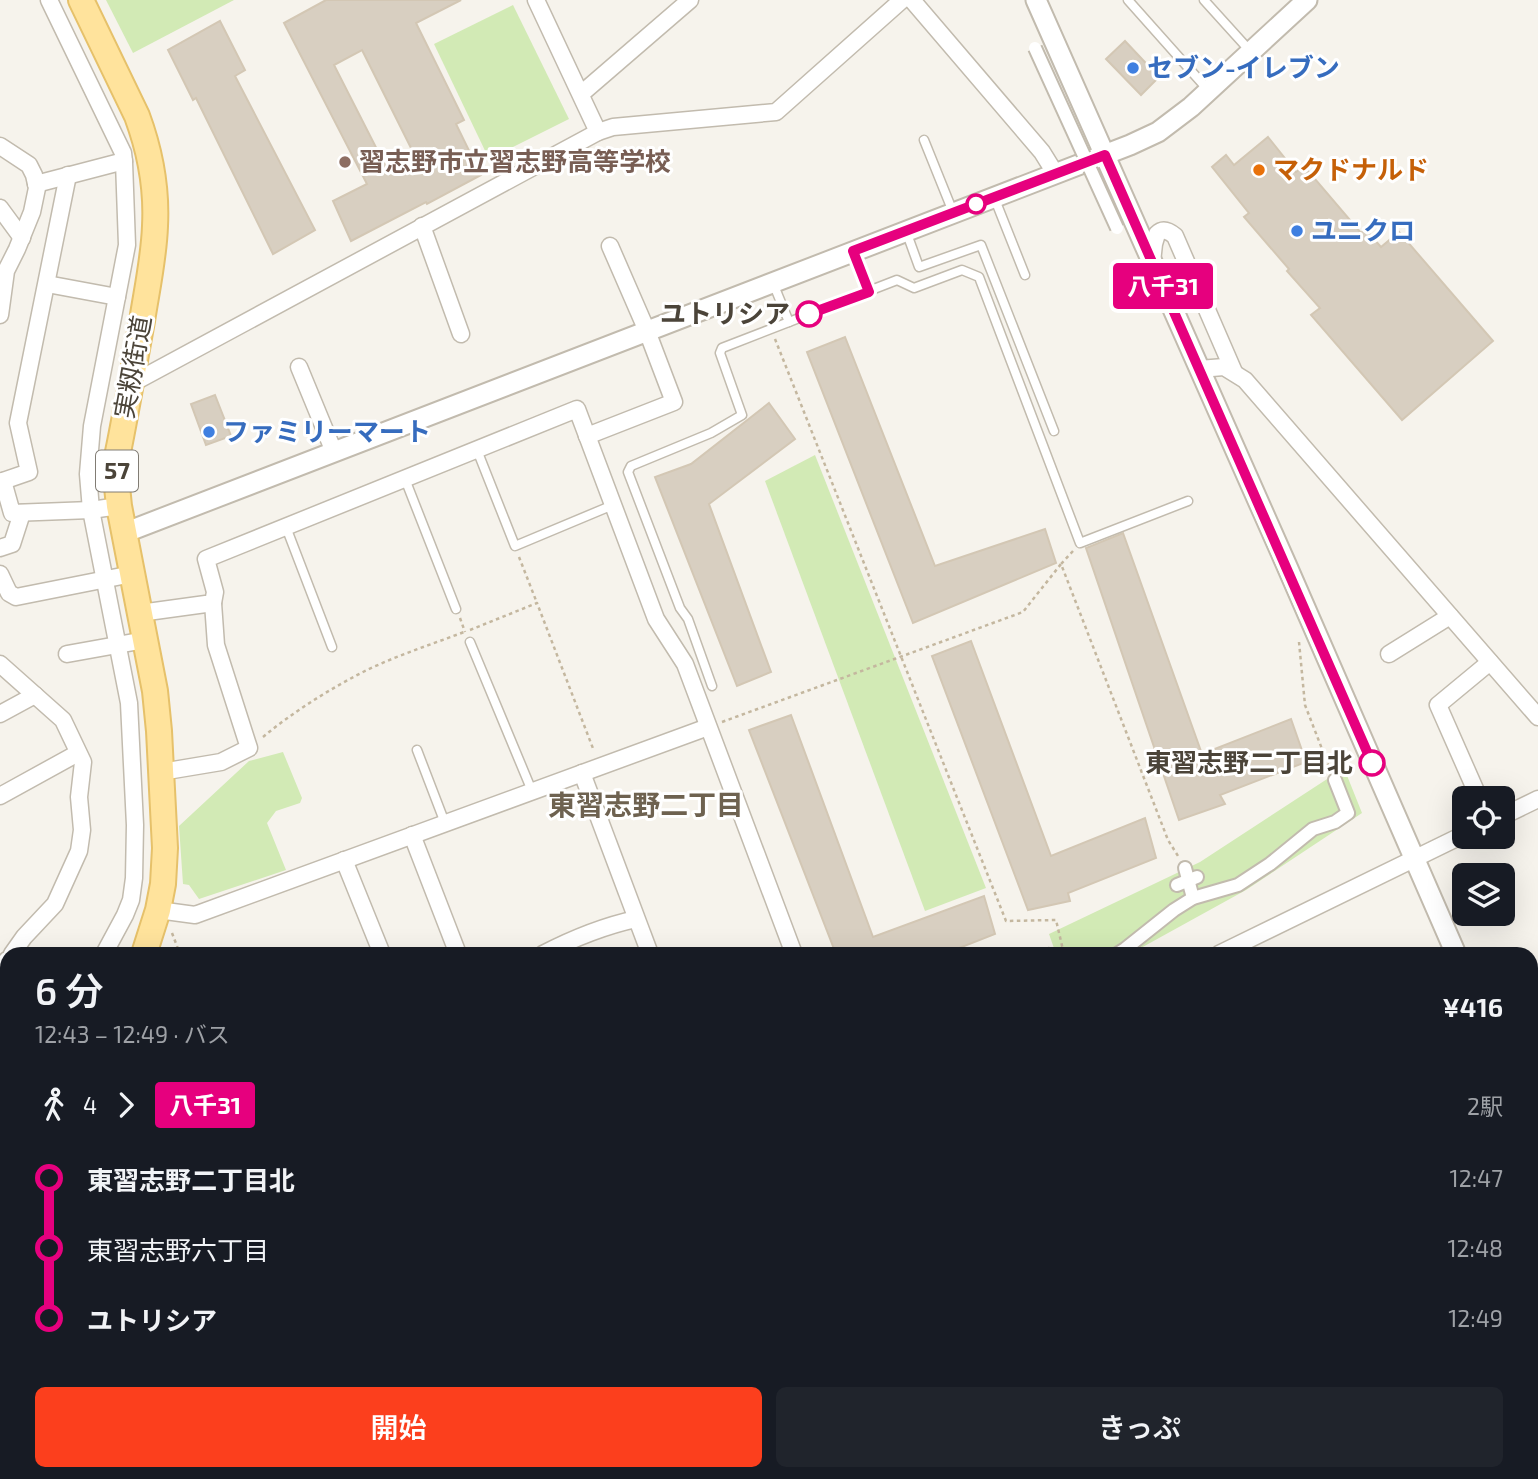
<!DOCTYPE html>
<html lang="ja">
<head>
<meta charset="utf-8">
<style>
  :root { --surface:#171b24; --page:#20242c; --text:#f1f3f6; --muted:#9ea1a6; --accent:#fc3f1d }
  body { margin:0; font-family:"Exo 2","Noto Sans JP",sans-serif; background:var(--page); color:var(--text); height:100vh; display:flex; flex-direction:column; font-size:26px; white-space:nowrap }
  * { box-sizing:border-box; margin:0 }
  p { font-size:23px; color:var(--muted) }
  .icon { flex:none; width:38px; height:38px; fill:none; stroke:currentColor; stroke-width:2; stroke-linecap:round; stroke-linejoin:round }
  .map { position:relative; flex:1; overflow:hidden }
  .side { position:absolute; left:0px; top:947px; width:1538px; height:534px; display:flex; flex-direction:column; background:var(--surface); border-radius:21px 21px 0 0; box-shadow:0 7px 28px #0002 }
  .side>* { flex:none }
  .badge { padding:0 14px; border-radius:5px; font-size:24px; line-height:46px }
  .fabs { position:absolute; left:1452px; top:786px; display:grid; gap:14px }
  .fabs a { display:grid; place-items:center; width:63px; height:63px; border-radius:10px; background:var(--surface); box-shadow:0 7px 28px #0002; font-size:35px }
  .map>.badge { position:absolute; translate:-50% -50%; box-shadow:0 0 0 4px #fff }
  .legs { display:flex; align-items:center; gap:10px; height:77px; padding:0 35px; font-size:23px }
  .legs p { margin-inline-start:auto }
  .head { display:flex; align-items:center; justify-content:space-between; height:119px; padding:0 35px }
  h1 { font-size:38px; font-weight:600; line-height:52px }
  .primary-button { display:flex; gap:14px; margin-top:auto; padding:14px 35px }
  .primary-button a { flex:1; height:80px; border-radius:10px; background:var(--accent); color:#fff; font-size:28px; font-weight:600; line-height:80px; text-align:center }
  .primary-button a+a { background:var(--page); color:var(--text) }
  ul { padding:0 35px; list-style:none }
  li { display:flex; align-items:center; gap:24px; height:70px; font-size:26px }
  li i { display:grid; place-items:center; width:10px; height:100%; margin:0 9px; background:currentColor }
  li i::after { content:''; width:18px; height:18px; margin:-9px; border:5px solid; border-radius:50%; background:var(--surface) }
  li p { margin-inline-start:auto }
  li:first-child i { background:linear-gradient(#0000 50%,currentColor 0) }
  li:last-child i { background:linear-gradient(currentColor 50%,#0000 0) }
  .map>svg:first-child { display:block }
  .green { fill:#d2eab5 }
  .building { fill:#d8cfc1; stroke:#d3c7b4; stroke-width:2; fill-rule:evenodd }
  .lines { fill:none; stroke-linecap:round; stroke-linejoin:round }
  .service-casing { stroke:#c2bbae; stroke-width:11 }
  .pedestrian-casing { stroke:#c2bbae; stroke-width:16 }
  .minor-casing { stroke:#c2bbae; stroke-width:19 }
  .tertiary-casing { stroke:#c2bbae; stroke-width:23 }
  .primary-casing { stroke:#e6c16a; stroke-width:28 }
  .path { stroke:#c4b79f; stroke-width:2.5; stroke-dasharray:3.5 3.5; stroke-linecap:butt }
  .service { stroke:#fff; stroke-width:8 }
  .pedestrian { stroke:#fff; stroke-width:12 }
  .minor { stroke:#fff; stroke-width:16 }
  .tertiary { stroke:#fff; stroke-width:19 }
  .primary { stroke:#ffe39c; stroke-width:24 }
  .pedestrian-bridge-casing { stroke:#c2bbae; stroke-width:16; stroke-linecap:butt }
  .pedestrian-bridge { stroke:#fff; stroke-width:12 }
  .line-1-casing { stroke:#fff; stroke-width:16 }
  .line-1 { stroke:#e6007e; stroke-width:10 }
  .shop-dot { fill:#3f7fe0; stroke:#fff; stroke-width:2.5 }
  .education-dot { fill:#8d6e63; stroke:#fff; stroke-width:2.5 }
  .food-dot { fill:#e8710a; stroke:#fff; stroke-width:2.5 }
  .stop-1-dot { fill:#fff; stroke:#e6007e; stroke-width:3.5 }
  .labels { text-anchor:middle; stroke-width:6; stroke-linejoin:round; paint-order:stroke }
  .shield { fill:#fff; stroke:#817c74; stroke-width:2 }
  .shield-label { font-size:24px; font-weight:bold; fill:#4b4439 }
  .shop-label { font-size:26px; font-weight:bold; fill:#366cbe; stroke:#fff; text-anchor:start }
  .education-label { font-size:26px; font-weight:bold; fill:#785e54; stroke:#fff; text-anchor:start }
  .food-label { font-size:26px; font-weight:bold; fill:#c56008; stroke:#fff; text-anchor:start }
  .stop-label { font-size:26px; font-weight:bold; fill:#4b4439; stroke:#fff; text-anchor:end }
  .street-label { font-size:26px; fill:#4b4439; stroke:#fff }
  .neighbourhood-label { font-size:28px; font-weight:bold; fill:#6e6250; stroke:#fff }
</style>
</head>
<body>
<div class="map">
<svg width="1538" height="1479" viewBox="0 0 1538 1479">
  <rect width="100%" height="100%" fill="#f6f3ec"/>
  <g class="green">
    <path d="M 106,0 L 234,0 L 133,53 Z"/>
    <path d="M 513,5 L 569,119 L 489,159 L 434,44 Z"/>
    <path d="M 815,455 L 986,888 L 925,911 L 765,481 Z"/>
    <path d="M 283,752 L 302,798 L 300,803 L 276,811 L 267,823 L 286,870 L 199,899 L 189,885 L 183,884 L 179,826 L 249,761 Z"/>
    <path d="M 1344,768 L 1362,813 L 1246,890 L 1130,954 L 1056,954 L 1049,934 L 1200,862 Z"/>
  </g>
  <g class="building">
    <path d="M 326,0 L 461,0 L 416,23 L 464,120 L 456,124 L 481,175 L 427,204 L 426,202 L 351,241 L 333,201 L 367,184 L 284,23 ZM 362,50 L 418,162 L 396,174 L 394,171 L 389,173 L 334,65 Z"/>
    <path d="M 220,21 L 245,70 L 235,76 L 315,230 L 273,254 L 196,98 L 193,100 L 168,50 Z"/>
    <path d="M 1125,41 L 1159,77 L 1141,95 L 1106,59 Z"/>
    <path d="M 1268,137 L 1296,172 L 1304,166 L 1361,233 L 1365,229 L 1381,247 L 1399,232 L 1493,341 L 1402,420 L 1311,315 L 1320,308 L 1287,271 L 1289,269 L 1244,217 L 1249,213 L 1212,167 L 1226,155 L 1234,165 Z"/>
    <path d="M 845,337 L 935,566 L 1045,529 L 1056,563 L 913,623 L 807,352 Z"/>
    <path d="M 215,395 L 231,436 L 206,445 L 191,404 Z"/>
    <path d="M 769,403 L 795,439 L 709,504 L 771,672 L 737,686 L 655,477 L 691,464 Z"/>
    <path d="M 1123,533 L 1202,754 L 1291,719 L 1306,762 L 1220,795 L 1225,804 L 1179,820 L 1086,548 Z"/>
    <path d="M 971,641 L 1051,856 L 1145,818 L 1156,858 L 1068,893 L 1070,901 L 1028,910 L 932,656 Z"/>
    <path d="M 791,715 L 873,937 L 984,896 L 995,934 L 944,954 L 836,954 L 749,730 Z"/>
  </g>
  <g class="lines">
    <g class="service-casing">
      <g id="service">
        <path d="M 1128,0 L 1209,91"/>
        <path d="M 1204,0 L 1251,52"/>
        <path d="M 924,140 L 953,212"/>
        <path d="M 994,197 L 1025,275"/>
        <path d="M 906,231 L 919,267 L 981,245 L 1054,431"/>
        <path d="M 853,252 L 869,292"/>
        <path d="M 773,283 L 789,322"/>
        <path d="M 477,450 L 515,546 L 613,505"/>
        <path d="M 405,479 L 456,609"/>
        <path d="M 286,527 L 332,647"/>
        <path d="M 470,642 L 532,791"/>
        <path d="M 712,686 L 688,619 L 680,608 L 628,472 L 631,466 L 711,433 L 742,415 L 720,353 L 722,348 L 897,280 L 914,288 L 962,270 L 979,277 L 1080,543 L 1188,501"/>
        <path d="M 417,750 L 445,823"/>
        <path d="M 685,1474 L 687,1479"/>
        <path d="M 834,1474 L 836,1479"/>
      </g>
    </g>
    <g class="pedestrian-casing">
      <g id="pedestrian">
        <path d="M 1185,868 L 1193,898"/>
        <path d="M 1177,885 L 1197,877"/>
        <path d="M 1117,954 L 1125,949 L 1174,910 L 1193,898 L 1238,885 L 1270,864 L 1313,829 L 1335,822 L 1348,813 L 1335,780"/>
      </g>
    </g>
    <g class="minor-casing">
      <g id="minor">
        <path d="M 49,0 L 123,153 L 124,162 L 127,245 L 92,426 L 88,474 L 91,510 L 129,703 L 135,825 L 134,878 L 131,900 L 125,915 L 104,954"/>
        <path d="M 536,0 L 598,132"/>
        <path d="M 912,0 L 1042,152 L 1055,173"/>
        <path d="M 581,94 L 690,0"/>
        <path d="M 0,146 L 29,165 L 34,175 L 37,188 L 32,212 L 17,249 L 6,271 L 0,315"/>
        <path d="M 36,184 L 124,161"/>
        <path d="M 0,208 L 22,238"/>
        <path d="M 422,226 L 461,334"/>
        <path d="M 1152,262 L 1154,244 L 1157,234 C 1163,228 1169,231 1175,236 L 1234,372"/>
        <path d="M 47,284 L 117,297"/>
        <path d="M 299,367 L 334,452"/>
        <path d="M 1199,369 L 1224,367 L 1245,380 L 1538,717"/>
        <path d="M 131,384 L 598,132 L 613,127 L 776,112 L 902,0"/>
        <path d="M 587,436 L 674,402 L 647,331 L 610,246"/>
        <path d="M 3,481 L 12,513 L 91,510 L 119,506"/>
        <path d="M 0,482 L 29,472 L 18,423 L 68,175"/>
        <path d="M 0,548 L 12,544 L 22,513"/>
        <path d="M 0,574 L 9,593 L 16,597 L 132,574"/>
        <path d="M 140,613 L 213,603 L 215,592 L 206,559 L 577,409 L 656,619 L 685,664 L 794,954"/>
        <path d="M 67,654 L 145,640"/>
        <path d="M 1389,654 L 1450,616"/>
        <path d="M 0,664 L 63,720 L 83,762 L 79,797 L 82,830 L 79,851 L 55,904 L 24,937 L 12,954"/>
        <path d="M 0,714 L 35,695"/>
        <path d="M 161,772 L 221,762 L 249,748 L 216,645 L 213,603"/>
        <path d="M 582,773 L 650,954"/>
        <path d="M 0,796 L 78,753"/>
        <path d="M 1479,798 L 1438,705 L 1490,662"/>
        <path d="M 1503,816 L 1538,799"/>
        <path d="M 412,835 L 458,954"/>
        <path d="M 344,860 L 382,954"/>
        <path d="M 158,910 L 195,915 L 708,727"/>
        <path d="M 543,954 C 572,939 604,926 636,919"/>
        <path d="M 1219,954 L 1465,834"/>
        <path d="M 0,971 L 7,960"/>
        <path d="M 0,1141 L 7,1131"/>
        <path d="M 0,1368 L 7,1367"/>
        <path d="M 1531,1464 L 1537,1479"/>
        <path d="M 226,1474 L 228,1479"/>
        <path d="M 314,1474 L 315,1479"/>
        <path d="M 381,1474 L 382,1479"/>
        <path d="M 445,1474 L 445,1479"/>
        <path d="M 505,1474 L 507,1479"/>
        <path d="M 1364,1474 L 1367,1479"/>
        <path d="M 1435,1474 L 1437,1479"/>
        <path d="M 584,1479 L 598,1474"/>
      </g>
    </g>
    <g class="tertiary-casing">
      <g id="tertiary">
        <path d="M 1036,0 L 1286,564 L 1456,954"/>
        <path d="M 124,533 L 1130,145 L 1158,132 L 1191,107 L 1307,0"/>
        <path d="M 1531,1122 L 1538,1138"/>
        <path d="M 0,1418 L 7,1436"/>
        <path d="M 22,1474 L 24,1479"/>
      </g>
    </g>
    <g class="primary-casing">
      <g id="primary">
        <path d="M 81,0 L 137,116 C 150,151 157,188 155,226 C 154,257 147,289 142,321 C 134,365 127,408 118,452 L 116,477 L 119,506 L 155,691 L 159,731 L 165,848 L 163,884 L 158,910 L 144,954"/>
        <path d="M 0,1207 L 7,1199"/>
      </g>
    </g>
    <g class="path">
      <path d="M 775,339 L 1006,921 L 1056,920 L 1064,954"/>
      <path d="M 1073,551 L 1061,564 L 1168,840 L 1178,856"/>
      <path d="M 519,557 L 537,603"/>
      <path d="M 460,618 L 465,632"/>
      <path d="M 470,630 L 537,603 L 594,751"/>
      <path d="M 1299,642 L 1305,705 L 1329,767"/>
      <path d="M 722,722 L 1023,612 L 1061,564"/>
      <path d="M 263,737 C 293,712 328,690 363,672 C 395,656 430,645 464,632"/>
      <path d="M 172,933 L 180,954"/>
      <path d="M 1033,954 L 1049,948 L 1052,954"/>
      <path d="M 1043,954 L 1047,952 L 1048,954"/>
    </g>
    <use href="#service" class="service"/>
    <use href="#pedestrian" class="pedestrian"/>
    <use href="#minor" class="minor"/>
    <use href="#tertiary" class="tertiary"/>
    <use href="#primary" class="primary"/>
    <g class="pedestrian-bridge-casing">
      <path id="pedestrian-bridge" d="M 1035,48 L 1117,228"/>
    </g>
    <use href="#pedestrian-bridge" class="pedestrian-bridge"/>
  </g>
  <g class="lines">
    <g class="line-1-casing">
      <path id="line-1" d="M 809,314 L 869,292 L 853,251 L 1105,155 L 1372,763"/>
    </g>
    <use href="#line-1" class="line-1"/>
  </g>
  <g class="shop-dot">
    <circle cx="1133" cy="68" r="7"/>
    <circle cx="1297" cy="231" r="7"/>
    <circle cx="209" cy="432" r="7"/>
  </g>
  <circle class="education-dot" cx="345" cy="162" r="7"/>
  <circle class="food-dot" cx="1259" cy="170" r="7"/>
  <g class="stop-1-dot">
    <circle cx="976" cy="204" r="9"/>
    <circle cx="809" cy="314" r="12"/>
    <circle cx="1372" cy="763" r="12"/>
  </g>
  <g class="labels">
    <rect class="shield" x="96" y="450.5" width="42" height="41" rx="5"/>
    <g class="shield-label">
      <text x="117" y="479">57</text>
    </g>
    <g class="shop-label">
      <text x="1147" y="77">セブン-イレブン</text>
      <text x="1311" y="240">ユニクロ</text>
      <text x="223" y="441">ファミリーマート</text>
    </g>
    <g class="education-label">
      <text x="359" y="171">習志野市立習志野高等学校</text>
    </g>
    <g class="food-label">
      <text x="1273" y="179">マクドナルド</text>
    </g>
    <g class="stop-label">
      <text x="790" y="323">ユトリシア</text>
      <text x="1353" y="772">東習志野二丁目北</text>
    </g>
    <g class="street-label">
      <text transform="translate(133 367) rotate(-80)" y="9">実籾街道</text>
    </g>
    <g class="neighbourhood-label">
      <text x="646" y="815">東習志野二丁目</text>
    </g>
  </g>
</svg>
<div class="fabs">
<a><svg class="icon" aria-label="locate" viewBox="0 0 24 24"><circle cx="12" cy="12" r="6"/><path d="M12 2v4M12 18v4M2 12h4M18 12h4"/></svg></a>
<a><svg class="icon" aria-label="layers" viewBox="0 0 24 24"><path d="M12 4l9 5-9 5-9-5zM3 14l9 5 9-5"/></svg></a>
</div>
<b class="badge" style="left:1163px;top:286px;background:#e6007e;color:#fff">八千31</b>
<section class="side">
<div class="head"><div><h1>6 分</h1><p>12:43 – 12:49 · バス</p></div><b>¥416</b></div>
<div class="legs"><svg class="icon" aria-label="walk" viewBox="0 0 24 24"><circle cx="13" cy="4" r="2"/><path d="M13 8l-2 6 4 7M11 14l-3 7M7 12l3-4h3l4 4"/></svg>4<svg class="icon" aria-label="forward" viewBox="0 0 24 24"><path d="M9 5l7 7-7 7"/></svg><b class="badge" style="background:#e6007e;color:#fff">八千31</b><p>2駅</p></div>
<ul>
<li><i style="color:#e6007e"></i><b>東習志野二丁目北</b><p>12:47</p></li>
<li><i style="color:#e6007e"></i><span>東習志野六丁目</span><p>12:48</p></li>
<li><i style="color:#e6007e"></i><b>ユトリシア</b><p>12:49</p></li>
</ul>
<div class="primary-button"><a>開始</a><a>きっぷ</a></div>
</section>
</div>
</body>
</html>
